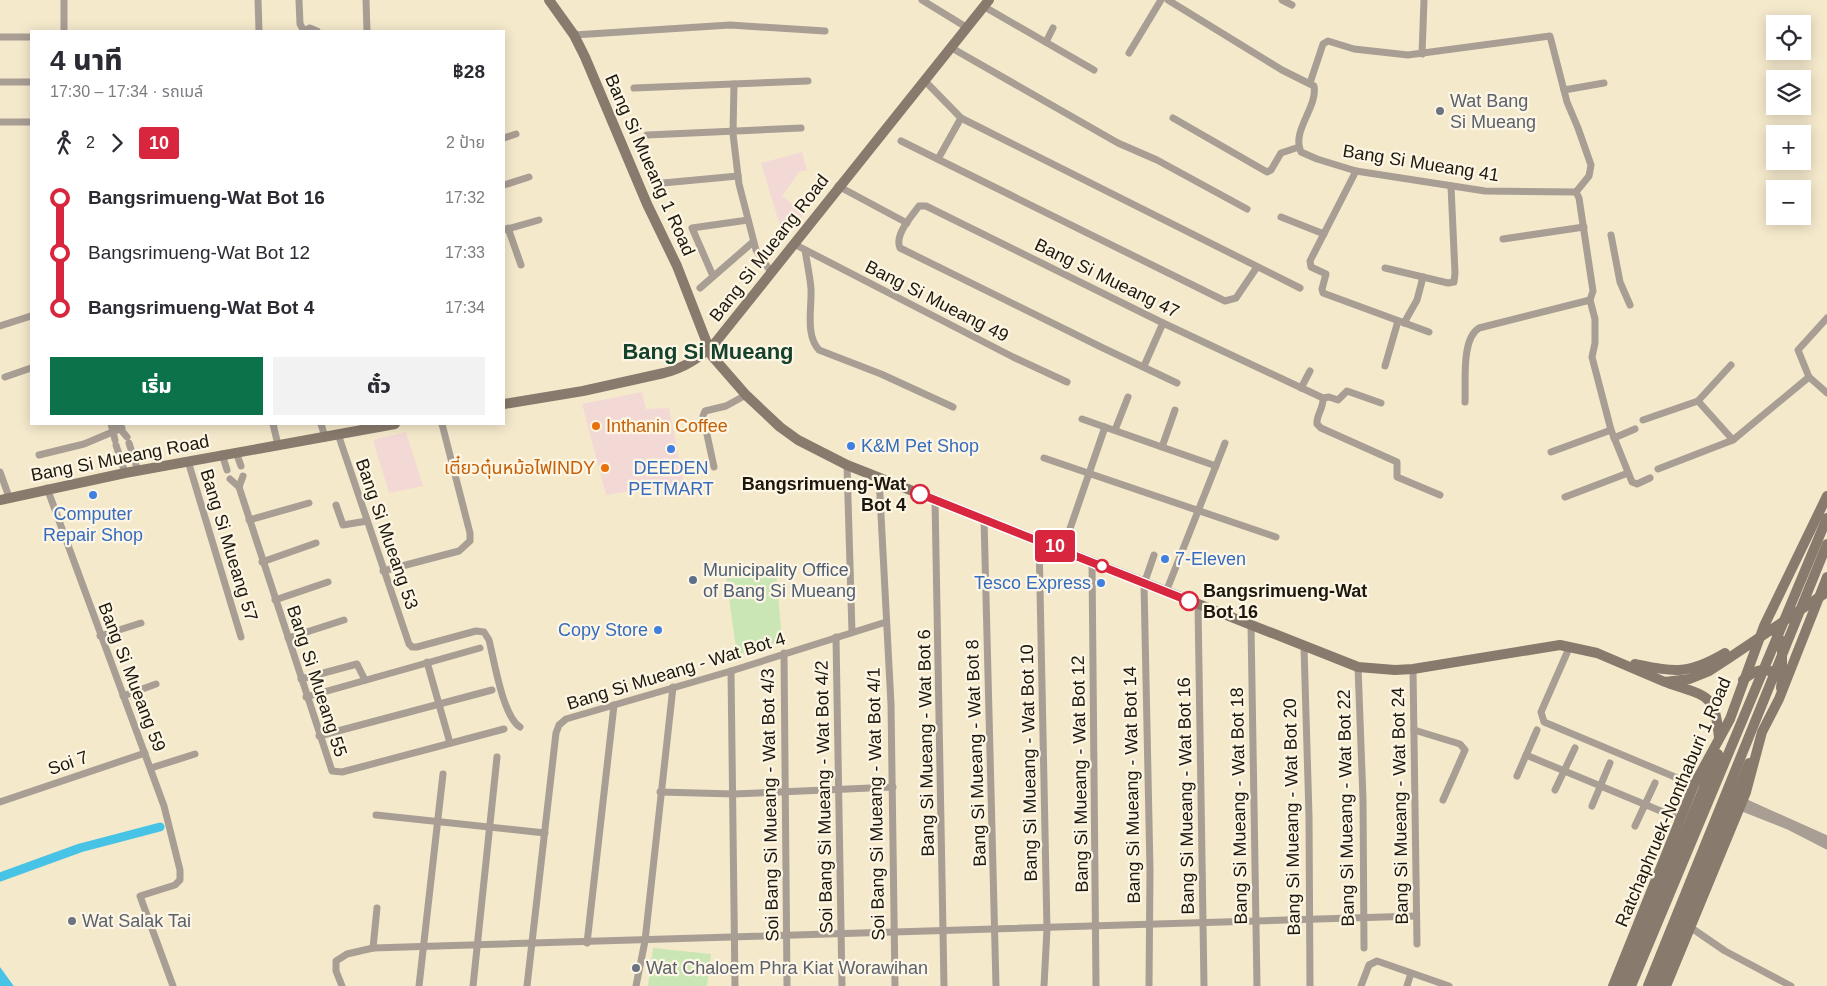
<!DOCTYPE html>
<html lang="th">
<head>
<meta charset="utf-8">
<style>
  :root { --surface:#fff; --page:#f2f2f3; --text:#2b2b33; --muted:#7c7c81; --accent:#0c724a }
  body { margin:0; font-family:Helvetica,"Noto Sans Thai",sans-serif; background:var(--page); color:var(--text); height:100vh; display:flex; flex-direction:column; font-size:19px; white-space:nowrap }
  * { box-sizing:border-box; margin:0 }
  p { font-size:16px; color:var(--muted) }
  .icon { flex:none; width:28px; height:28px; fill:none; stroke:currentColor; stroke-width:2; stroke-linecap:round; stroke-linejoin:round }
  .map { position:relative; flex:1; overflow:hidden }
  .details { position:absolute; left:30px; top:30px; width:475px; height:395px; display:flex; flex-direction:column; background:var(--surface); border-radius:0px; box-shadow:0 2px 12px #0003 }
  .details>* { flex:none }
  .badge { padding:0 10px; border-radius:4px; font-size:18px; line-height:32px }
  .tools { position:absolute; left:1766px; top:15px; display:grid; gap:10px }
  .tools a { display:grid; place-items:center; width:45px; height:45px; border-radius:0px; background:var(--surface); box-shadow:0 2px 12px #0003; font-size:25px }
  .map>.badge { position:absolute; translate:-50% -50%; box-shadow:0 0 0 2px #fff }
  .legs { display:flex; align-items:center; gap:8px; height:55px; padding:0 20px; font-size:16px }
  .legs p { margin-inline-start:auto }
  .overview { display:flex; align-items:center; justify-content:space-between; height:85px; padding:0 20px }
  h1 { font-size:28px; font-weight:800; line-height:38px }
  .primary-button { display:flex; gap:10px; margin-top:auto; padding:10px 20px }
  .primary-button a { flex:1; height:58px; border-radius:0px; background:var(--accent); color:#fff; font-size:20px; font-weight:800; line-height:58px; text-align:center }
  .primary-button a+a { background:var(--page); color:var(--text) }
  ul { padding:0 20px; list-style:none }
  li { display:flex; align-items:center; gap:18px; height:55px; font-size:19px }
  li i { display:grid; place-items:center; width:8px; height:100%; margin:0 6px; background:currentColor }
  li i::after { content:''; width:12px; height:12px; margin:-6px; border:4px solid; border-radius:50%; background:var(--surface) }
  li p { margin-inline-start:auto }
  li:first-child i { background:linear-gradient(#0000 50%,currentColor 0) }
  li:last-child i { background:linear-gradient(currentColor 50%,#0000 0) }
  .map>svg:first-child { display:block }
  .commercial { fill:#f3d9d5 }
  .green { fill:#c9e6b4 }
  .water { fill:#46c3e5 }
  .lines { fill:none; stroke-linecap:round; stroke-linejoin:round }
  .canal { stroke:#46c3e5; stroke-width:9 }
  .street { stroke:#a89e94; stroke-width:7 }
  .secondary { stroke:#887a6c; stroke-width:10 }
  .secondary-bridge { stroke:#887a6c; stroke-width:10 }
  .line-1-casing { stroke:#fff; stroke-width:11 }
  .line-1 { stroke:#d7263d; stroke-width:8 }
  .worship-dot { fill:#6b7280; stroke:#fef6e5; stroke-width:2 }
  .food-dot { fill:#e8710a; stroke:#fef6e5; stroke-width:2 }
  .shop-dot { fill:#3f7fe0; stroke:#fef6e5; stroke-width:2 }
  .stop-1-dot { fill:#fff; stroke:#d7263d; stroke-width:2.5 }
  .service-dot { fill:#5c6f8a; stroke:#fef6e5; stroke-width:2 }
  .labels { text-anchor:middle; stroke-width:4.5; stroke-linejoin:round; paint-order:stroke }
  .worship-label { font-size:18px; fill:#5b616d; stroke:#fef6e5; text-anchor:start }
  .street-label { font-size:18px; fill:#1c180d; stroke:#fef6e5 }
  .food-label { font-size:18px; fill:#c56008; stroke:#fef6e5; text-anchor:start }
  .shop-label { font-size:18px; fill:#366cbe; stroke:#fef6e5; text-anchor:start }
  .stop-label { font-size:18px; font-weight:bold; fill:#1c180d; stroke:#fef6e5; text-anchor:end }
  .service-label { font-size:18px; fill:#4e5e75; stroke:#fef6e5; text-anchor:start }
  .district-label { font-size:22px; font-weight:bold; fill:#16412c; stroke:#fef6e5 }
</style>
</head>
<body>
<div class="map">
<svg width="1827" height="986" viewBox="0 0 1827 986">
  <rect width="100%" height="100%" fill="#f5e9cc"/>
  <g class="commercial">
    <path d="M 802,152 L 807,170 L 799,172 L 782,196 L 805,213 L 784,239 L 761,163 Z"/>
    <path d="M 642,392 L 646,409 L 669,408 L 684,483 L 606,495 L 582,404 Z"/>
    <path d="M 406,432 L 423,486 L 389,493 L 373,440 Z"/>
  </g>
  <g class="green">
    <path d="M 776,569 L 782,641 L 737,655 L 726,577 Z"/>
    <path d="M 653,948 L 711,954 L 707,986 L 648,986 Z"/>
  </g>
  <path class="water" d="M 0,967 L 13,985 L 14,986 L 0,986 Z"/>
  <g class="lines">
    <path class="canal" d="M 0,877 L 80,848 L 160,827"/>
    <g class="street">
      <path d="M 64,0 L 64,29"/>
      <path d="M 258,0 L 259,31"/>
      <path d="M 299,0 L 300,24 L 304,31"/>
      <path d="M 366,0 L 367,31"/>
      <path d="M 922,0 L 966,27"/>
      <path d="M 1168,0 L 1282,70 L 1314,86 C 1318,107 1291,131 1301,152 L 1317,159 L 1356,171 L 1485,191 L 1576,192"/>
      <path d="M 1282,0 L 1292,5"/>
      <path d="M 983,6 L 1094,70"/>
      <path d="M 304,31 L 310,28 L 317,31"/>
      <path d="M 574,35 L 730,25 L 825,31"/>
      <path d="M 0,37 L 31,37"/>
      <path d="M 1046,42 L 1053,28"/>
      <path d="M 950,47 L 1118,143 L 1157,160 L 1247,209"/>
      <path d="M 1129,53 L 1161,0"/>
      <path d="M 1422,54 L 1424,0"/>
      <path d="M 924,80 L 961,118 L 1300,288"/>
      <path d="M 0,82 L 31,82"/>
      <path d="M 1310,83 L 1323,44 L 1328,41 L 1354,49 L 1408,55 L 1550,36 L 1567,102 L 1578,128 L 1591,165 L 1589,176 L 1576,192"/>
      <path d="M 734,84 L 733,134 L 739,184 L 756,250 L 771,272"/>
      <path d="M 634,88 L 808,81"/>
      <path d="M 1564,90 L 1604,83"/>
      <path d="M 1173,118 L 1267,172 L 1271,170 L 1281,153 L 1299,147"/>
      <path d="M 0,122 L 31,122"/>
      <path d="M 647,135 L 801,128"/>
      <path d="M 504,138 L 516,134"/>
      <path d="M 901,141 L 1225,301 L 1236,298 L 1257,267"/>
      <path d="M 938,159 L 961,118"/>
      <path d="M 1356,171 L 1310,261 L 1311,267 L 1326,274 L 1322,289 L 1323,293 L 1429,332"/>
      <path d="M 663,183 L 738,176"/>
      <path d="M 504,185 L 529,177"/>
      <path d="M 838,186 L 907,223"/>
      <path d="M 1576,192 L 1579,198 L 1593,291 L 1590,300 L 1595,319 L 1595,343 L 1592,357 L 1611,430 L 1632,482 L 1637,484 L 1650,478"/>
      <path d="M 1281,217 L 1324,234"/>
      <path d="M 508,228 L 521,265"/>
      <path d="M 504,230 L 539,220"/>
      <path d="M 1611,235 L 1620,282 L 1630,305"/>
      <path d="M 1503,239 L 1584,227"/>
      <path d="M 794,244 L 1013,357 L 1067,382"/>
      <path d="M 805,250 C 807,263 810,276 811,289 C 812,307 805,335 819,350 L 881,374 L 953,407"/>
      <path d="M 1385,268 L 1448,283 L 1454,282 L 1455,273 L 1451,186"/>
      <path d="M 713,276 L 692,228 L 748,220"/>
      <path d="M 700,288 L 753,242"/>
      <path d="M 1827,318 L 1798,350 L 1809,377 L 1827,393"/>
      <path d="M 1404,323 L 1417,300 L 1423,277"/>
      <path d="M 0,326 L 31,316"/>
      <path d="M 1144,366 L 1163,323"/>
      <path d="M 1385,366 L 1398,321"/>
      <path d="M 5,377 L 31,368"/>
      <path d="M 1177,383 L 1103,348 L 900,248 C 894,235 912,216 919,206 L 926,206 L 1163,323 L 1323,398 C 1324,408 1316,415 1317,424 L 1321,428 L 1397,462 L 1397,477 L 1440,495"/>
      <path d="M 1301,388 L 1310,371"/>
      <path d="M 1323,398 L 1329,397 L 1338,400 L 1347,391 L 1381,403"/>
      <path d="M 1698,401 L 1733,440"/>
      <path d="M 1465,402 C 1466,382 1461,339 1479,328 L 1590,300"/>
      <path d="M 1082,419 L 1216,466"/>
      <path d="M 1643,420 L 1698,401 L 1731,365"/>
      <path d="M 111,424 L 115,440"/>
      <path d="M 116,424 L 127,437"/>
      <path d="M 273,424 L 278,445"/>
      <path d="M 321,424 L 325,437"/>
      <path d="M 1115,430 L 1128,397"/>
      <path d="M 338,434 L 409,644 L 412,647 L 417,647 L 476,631 L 484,632 L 489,640 C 494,660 503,717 520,727"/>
      <path d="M 1614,438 L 1635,429"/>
      <path d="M 129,443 L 138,471"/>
      <path d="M 116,445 L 125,473"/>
      <path d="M 1162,447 L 1175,410"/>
      <path d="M 236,452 L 241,466"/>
      <path d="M 1551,452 L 1611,430"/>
      <path d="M 222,454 L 227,470"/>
      <path d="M 39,455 L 84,444 L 122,428"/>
      <path d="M 1044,458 L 1276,537"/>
      <path d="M 188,461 L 241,637"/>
      <path d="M 847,465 L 852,632"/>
      <path d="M 714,467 L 703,416 L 705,411 L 726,406 L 746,395"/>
      <path d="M 1658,469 L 1733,440 L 1809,377"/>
      <path d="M 0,472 L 9,497"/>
      <path d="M 879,477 L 891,704 L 895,986"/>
      <path d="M 230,479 L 239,487 L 332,771 L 342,772 L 504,729"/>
      <path d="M 239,487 L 243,476"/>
      <path d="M 47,488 L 164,806 L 180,870 L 180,880 L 175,885 L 140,896 L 173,986"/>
      <path d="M 1565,497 L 1628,473"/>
      <path d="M 935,500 L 944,986"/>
      <path d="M 336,505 L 343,525 L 367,521"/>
      <path d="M 984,519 L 996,986"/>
      <path d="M 249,520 L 309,503"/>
      <path d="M 1039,540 L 1047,929 L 1044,986"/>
      <path d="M 1063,549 L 1105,427"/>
      <path d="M 262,562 L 316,543"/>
      <path d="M 1092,562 L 1096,986"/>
      <path d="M 383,571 L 459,551 L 470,541 L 470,533 L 442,424"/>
      <path d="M 1166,592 L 1225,443"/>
      <path d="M 275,600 L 328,582"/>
      <path d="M 1198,605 L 1204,986"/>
      <path d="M 1251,625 L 1257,986"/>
      <path d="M 100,636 L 141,623"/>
      <path d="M 836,637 L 842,986"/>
      <path d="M 288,638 L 344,620"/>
      <path d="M 1570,646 L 1541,712 L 1544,722 L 1694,785"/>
      <path d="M 1304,647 L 1309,816 L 1310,986"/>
      <path d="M 784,653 L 787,986"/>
      <path d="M 427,662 L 450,743"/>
      <path d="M 1358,667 L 1363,799 L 1364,948"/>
      <path d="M 1413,669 L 1417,944"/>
      <path d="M 731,671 L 735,986"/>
      <path d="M 301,679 L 357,664 L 365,680"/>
      <path d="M 123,696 L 156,684"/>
      <path d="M 306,697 L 480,648"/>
      <path d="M 1414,730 L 1460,744 L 1465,750 L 1443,800"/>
      <path d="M 319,736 L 492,690"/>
      <path d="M 1526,755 L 1680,819"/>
      <path d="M 151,768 L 195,754"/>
      <path d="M 1517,776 L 1537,730"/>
      <path d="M 1555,790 L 1575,748"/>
      <path d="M 660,792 L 734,794 L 893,787"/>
      <path d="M 1742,801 L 1827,839"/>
      <path d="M 0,802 L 145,753"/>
      <path d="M 1592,806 L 1610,763"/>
      <path d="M 1740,807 L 1788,826 L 1827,846"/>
      <path d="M 376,815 L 545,833"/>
      <path d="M 1635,826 L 1655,783"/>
      <path d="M 1690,927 L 1725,951 L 1791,986"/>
      <path d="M 587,943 L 614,705"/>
      <path d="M 373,948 L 377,908"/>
      <path d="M 342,986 L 336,971 L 336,961 L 347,954 L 373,948 L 1416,916"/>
      <path d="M 419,986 L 443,774"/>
      <path d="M 473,986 L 497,757"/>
      <path d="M 527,986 L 556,733 L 559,725 L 566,719 L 731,671 L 886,622"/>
      <path d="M 636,986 L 645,941 L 673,687"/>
      <path d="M 1149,986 L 1150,870 L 1144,584 L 1154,555"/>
      <path d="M 1361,986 L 1369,965 L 1377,961 L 1449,986"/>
      <path d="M 1407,986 L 1411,973"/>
    </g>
    <g class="secondary">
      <path d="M 549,0 L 574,35 L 585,57 L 647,204 L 677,266 L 712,356 L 746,395 L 780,427 L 798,440 L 847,465 L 1358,667 L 1395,670 L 1413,669 L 1560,645 L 1597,653 L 1665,682 L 1689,679 L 1709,671 L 1729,658 L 1827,592"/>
      <path d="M 504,404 L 583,391 L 664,373 C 684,368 700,358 715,343 L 989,0"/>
      <path d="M 0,500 L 125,473 L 395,424"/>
      <path d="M 1774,630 L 1782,643 L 1782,678"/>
      <path d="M 1635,664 C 1675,672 1688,675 1725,653"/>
      <path d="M 1743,680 C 1757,668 1767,666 1782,678 L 1781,688"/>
      <path d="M 1668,683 C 1708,697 1715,693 1719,738"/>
      <path d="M 1613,986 L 1694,785 L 1730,719 L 1764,626 L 1827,496"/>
      <path d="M 1621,986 L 1718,754"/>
      <path d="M 1656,986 L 1749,763"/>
      <path d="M 1666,986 L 1746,792 L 1762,732 L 1779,699 L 1827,577"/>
    </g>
    <g class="secondary-bridge">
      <path d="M 1631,986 L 1827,518"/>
      <path d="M 1648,986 L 1827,544"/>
    </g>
  </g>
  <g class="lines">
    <g class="line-1-casing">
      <path id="line-1" d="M 920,494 L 1189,601"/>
    </g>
    <use href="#line-1" class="line-1"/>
  </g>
  <g class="worship-dot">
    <circle cx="1440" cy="111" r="5"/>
    <circle cx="72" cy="921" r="5"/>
    <circle cx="636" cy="968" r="5"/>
  </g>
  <g class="food-dot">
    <circle cx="596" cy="426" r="5"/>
    <circle cx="605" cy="468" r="5"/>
  </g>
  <g class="shop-dot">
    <circle cx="851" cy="446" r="5"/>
    <circle cx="671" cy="449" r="5"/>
    <circle cx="93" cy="495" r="5"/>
    <circle cx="1165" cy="559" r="5"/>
    <circle cx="1101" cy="583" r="5"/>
    <circle cx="658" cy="630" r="5"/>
  </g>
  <g class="stop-1-dot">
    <circle cx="920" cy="494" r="9"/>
    <circle cx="1102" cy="566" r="6"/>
    <circle cx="1189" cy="601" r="9"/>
  </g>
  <circle class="service-dot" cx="693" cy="580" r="5"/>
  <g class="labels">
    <g class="worship-label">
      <text x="1450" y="107">Wat Bang<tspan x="1450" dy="21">Si Mueang</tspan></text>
      <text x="82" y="927">Wat Salak Tai</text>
      <text x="646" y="974">Wat Chaloem Phra Kiat Worawihan</text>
    </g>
    <g class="street-label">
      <text transform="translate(1421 163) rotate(9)" y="6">Bang Si Mueang 41</text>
      <text transform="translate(650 165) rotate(66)" y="6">Bang Si Mueang 1 Road</text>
      <text transform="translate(769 248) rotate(-52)" y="6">Bang Si Mueang Road</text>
      <text transform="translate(1107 278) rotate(26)" y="6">Bang Si Mueang 47</text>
      <text transform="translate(937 301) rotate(27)" y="6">Bang Si Mueang 49</text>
      <text transform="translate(120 458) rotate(-11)" y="6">Bang Si Mueang Road</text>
      <text transform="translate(387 534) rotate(71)" y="6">Bang Si Mueang 53</text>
      <text transform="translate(229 545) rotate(73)" y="6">Bang Si Mueang 57</text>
      <text transform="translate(676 671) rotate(-17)" y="6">Bang Si Mueang - Wat Bot 4</text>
      <text transform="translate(132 677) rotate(69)" y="6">Bang Si Mueang 59</text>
      <text transform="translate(317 681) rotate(72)" y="6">Bang Si Mueang 55</text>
      <text transform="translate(926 743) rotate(-91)" y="6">Bang Si Mueang - Wat Bot 6</text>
      <text transform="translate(976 753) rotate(-92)" y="6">Bang Si Mueang - Wat Bot 8</text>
      <text transform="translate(68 763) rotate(-19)" y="6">Soi 7</text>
      <text transform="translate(1029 763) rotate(-91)" y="6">Bang Si Mueang - Wat Bot 10</text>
      <text transform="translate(1080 774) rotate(-91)" y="6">Bang Si Mueang - Wat Bot 12</text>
      <text transform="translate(1132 785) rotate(-91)" y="6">Bang Si Mueang - Wat Bot 14</text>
      <text transform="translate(1186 796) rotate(-91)" y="6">Bang Si Mueang - Wat Bot 16</text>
      <text transform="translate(824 797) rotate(-91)" y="6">Soi Bang Si Mueang - Wat Bot 4/2</text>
      <text transform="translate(1673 802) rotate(-67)" y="6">Ratchaphruek-Nonthaburi 1 Road</text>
      <text transform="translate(876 804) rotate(-91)" y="6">Soi Bang Si Mueang - Wat Bot 4/1</text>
      <text transform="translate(770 805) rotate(-91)" y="6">Soi Bang Si Mueang - Wat Bot 4/3</text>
      <text transform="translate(1239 806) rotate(-91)" y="6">Bang Si Mueang - Wat Bot 18</text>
      <text transform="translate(1400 806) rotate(-91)" y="6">Bang Si Mueang - Wat Bot 24</text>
      <text transform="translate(1346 808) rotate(-91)" y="6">Bang Si Mueang - Wat Bot 22</text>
      <text transform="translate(1292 817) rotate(-91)" y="6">Bang Si Mueang - Wat Bot 20</text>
    </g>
    <g class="food-label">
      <text x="606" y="432">Inthanin Coffee</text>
      <text x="595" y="474" text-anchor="end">เตี๋ยวตุ๋นหม้อไฟINDY</text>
    </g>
    <g class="shop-label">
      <text x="861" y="452">K&amp;M Pet Shop</text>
      <text x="671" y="474" text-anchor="middle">DEEDEN<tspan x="671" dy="21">PETMART</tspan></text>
      <text x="93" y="520" text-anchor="middle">Computer<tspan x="93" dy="21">Repair Shop</tspan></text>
      <text x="1175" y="565">7-Eleven</text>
      <text x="1091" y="589" text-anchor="end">Tesco Express</text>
      <text x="648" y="636" text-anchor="end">Copy Store</text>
    </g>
    <g class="stop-label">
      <text x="906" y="490">Bangsrimueng-Wat<tspan x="906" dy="21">Bot 4</tspan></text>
      <text x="1203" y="597" text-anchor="start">Bangsrimueng-Wat<tspan x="1203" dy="21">Bot 16</tspan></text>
    </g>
    <g class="service-label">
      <text x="703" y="576">Municipality Office<tspan x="703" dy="21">of Bang Si Mueang</tspan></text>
    </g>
    <g class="district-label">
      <text x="708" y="359">Bang Si Mueang</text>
    </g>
  </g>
</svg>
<div class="tools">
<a><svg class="icon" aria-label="locate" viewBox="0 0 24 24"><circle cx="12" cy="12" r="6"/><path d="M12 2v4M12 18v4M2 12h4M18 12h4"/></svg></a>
<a><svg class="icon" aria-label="layers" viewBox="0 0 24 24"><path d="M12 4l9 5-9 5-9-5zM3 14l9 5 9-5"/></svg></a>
<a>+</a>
<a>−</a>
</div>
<b class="badge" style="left:1055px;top:546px;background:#d7263d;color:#fff">10</b>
<section class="details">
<div class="overview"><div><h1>4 นาที</h1><p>17:30 – 17:34 · รถเมล์</p></div><b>฿28</b></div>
<div class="legs"><svg class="icon" aria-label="walk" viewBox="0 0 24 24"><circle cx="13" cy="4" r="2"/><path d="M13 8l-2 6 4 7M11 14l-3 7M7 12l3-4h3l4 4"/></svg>2<svg class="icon" aria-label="forward" viewBox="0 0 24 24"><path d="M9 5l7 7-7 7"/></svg><b class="badge" style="background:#d7263d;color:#fff">10</b><p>2 ป้าย</p></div>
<ul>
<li><i style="color:#d7263d"></i><b>Bangsrimueng-Wat Bot 16</b><p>17:32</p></li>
<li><i style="color:#d7263d"></i><span>Bangsrimueng-Wat Bot 12</span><p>17:33</p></li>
<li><i style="color:#d7263d"></i><b>Bangsrimueng-Wat Bot 4</b><p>17:34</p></li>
</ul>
<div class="primary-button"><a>เริ่ม</a><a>ตั๋ว</a></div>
</section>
</div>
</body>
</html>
